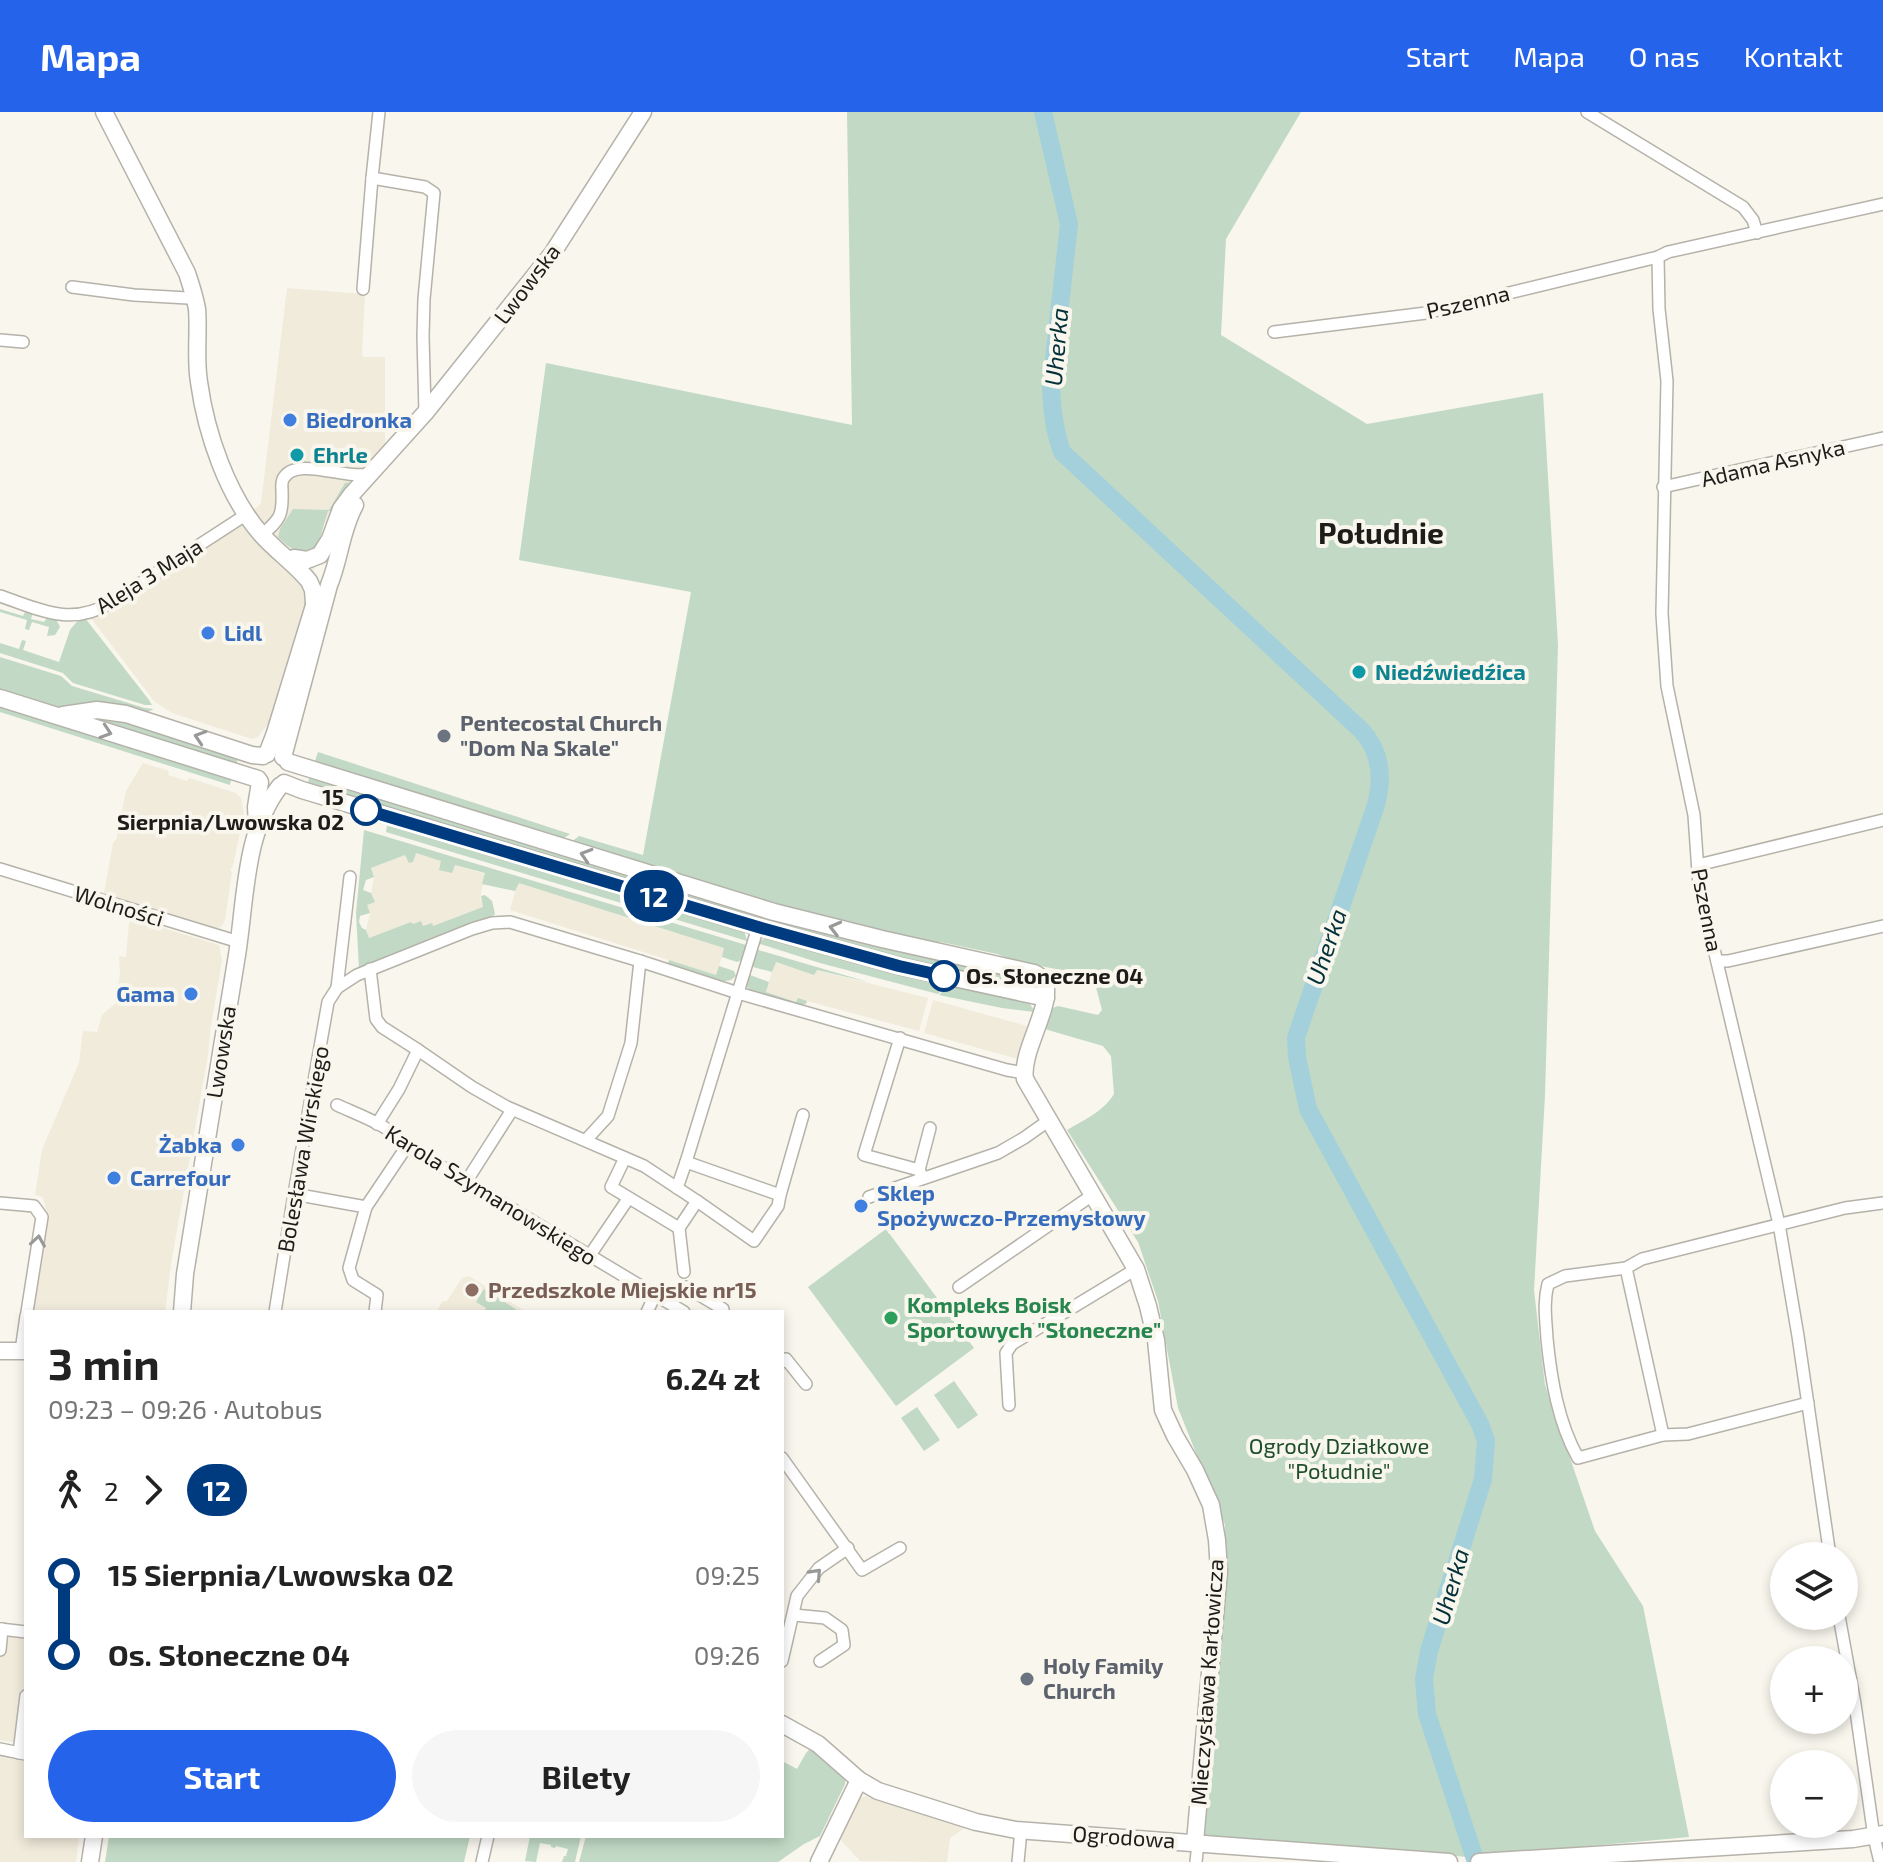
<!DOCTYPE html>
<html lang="pl">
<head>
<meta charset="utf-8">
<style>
  :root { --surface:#fff; --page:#f6f6f6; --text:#222; --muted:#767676; --accent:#2563eb }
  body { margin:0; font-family:"Exo 2",sans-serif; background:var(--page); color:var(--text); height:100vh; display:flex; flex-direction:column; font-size:30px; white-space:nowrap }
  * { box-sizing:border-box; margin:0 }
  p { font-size:26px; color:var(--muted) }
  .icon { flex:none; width:44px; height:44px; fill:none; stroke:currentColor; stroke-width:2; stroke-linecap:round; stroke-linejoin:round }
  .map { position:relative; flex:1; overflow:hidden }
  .sheet { position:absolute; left:24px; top:1198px; width:760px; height:528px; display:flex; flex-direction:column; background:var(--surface); border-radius:0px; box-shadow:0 4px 12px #0003 }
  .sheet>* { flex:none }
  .badge { padding:0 16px; border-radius:26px; font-size:28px; line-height:52px }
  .buttons { position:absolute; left:1770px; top:1430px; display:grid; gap:16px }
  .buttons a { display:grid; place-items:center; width:88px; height:88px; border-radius:50%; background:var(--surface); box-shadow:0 4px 12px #0003; font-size:40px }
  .map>.badge { position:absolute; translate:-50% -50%; box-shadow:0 0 0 4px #fff }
  .legs { display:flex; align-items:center; gap:12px; height:88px; padding:0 24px; font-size:26px }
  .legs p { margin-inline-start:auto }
  .overview { display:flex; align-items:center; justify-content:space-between; height:136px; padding:0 24px }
  h1 { font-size:44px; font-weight:700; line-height:60px }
  .action { display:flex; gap:16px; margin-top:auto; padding:16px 24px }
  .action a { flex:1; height:92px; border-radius:48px; background:var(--accent); color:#fff; font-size:32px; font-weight:700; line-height:92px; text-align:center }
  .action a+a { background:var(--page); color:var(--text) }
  ul { padding:0 24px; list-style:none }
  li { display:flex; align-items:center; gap:28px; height:80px; font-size:30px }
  li i { display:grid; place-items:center; width:12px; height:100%; margin:0 10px; background:currentColor }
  li i::after { content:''; width:20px; height:20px; margin:-10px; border:6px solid; border-radius:50%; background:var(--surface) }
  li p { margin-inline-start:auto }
  li:first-child i { background:linear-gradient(#0000 50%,currentColor 0) }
  li:last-child i { background:linear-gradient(currentColor 50%,#0000 0) }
  header { display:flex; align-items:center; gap:48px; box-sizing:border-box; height:112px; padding:0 40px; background:var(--accent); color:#fff }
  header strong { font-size:38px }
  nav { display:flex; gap:44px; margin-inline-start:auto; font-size:28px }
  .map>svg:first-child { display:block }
  .built { fill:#f0ebdb }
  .green { fill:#c1d9c5 }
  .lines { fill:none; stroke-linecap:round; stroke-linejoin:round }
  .river { stroke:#a3d0db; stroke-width:18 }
  .street-casing { stroke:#b5b2aa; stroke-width:14 }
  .secondary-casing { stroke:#b5b2aa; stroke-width:19 }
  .street { stroke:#fff; stroke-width:11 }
  .secondary { stroke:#fff; stroke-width:16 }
  .oneway { stroke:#999998 }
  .line-1-casing { stroke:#fff; stroke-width:18 }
  .line-1 { stroke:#003b80; stroke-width:12 }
  .shop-dot { fill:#3f7fe0; stroke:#f8f6ed; stroke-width:3 }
  .culture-dot { fill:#0f9aa8; stroke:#f8f6ed; stroke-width:3 }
  .worship-dot { fill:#6b7280; stroke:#f8f6ed; stroke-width:3 }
  .stop-1-dot { fill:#fff; stroke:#003b80; stroke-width:4 }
  .education-dot { fill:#8d6e63; stroke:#f8f6ed; stroke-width:3 }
  .leisure-dot { fill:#2e9e5b; stroke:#f8f6ed; stroke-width:3 }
  .labels { text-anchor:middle; stroke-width:8; stroke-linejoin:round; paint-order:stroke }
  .street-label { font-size:22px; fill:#1d1c19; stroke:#f8f6ed }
  .shop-label { font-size:22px; font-weight:bold; fill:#366cbe; stroke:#f8f6ed; text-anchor:start }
  .culture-label { font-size:22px; font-weight:bold; fill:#0d838f; stroke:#f8f6ed; text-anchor:start }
  .worship-label { font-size:22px; font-weight:bold; fill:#5b616d; stroke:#f8f6ed; text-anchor:start }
  .stop-label { font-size:22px; font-weight:bold; fill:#1d1c19; stroke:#f8f6ed; text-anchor:end }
  .education-label { font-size:22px; font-weight:bold; fill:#785e54; stroke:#f8f6ed; text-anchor:start }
  .leisure-label { font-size:22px; font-weight:bold; fill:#27864d; stroke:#f8f6ed; text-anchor:start }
  .park-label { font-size:22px; fill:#1e4e2a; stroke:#f8f6ed }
  .water-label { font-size:24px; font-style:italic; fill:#043039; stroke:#f8f6ed }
  .district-label { font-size:30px; font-weight:bold; fill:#1d1c19; stroke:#f8f6ed }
</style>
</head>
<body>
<header>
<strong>Mapa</strong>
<nav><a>Start</a><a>Mapa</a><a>O nas</a><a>Kontakt</a></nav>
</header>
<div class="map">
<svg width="1883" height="1750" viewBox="0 0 1883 1750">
  <rect width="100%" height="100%" fill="#f8f6ed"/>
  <g class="built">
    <path d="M 287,176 L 365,182 L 362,243 L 364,245 L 385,245 L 385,333 L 374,348 L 349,370 L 346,378 L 331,399 L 324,413 L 309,482 L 274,604 L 258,625 L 252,627 L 172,601 L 154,589 L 90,505 L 253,403 L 253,398 L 261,392 Z"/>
    <path d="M 143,651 L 169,659 L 168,663 L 187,669 L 189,666 L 236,681 L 241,686 L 244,701 L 233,754 L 230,758 L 232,760 L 225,808 L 221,815 L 216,816 L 104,781 L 113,731 L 116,728 L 126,679 Z"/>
    <path d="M 416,741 L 485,762 L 480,786 L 484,795 L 433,814 L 423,815 L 412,812 L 411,810 L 369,826 L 366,818 L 370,801 L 366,793 L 374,789 L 371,781 L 374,765 L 371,756 L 405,743 Z"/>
    <path d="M 518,770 L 725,836 L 716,863 L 510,798 Z"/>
    <path d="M 133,807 L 219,833 L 222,848 L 210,920 L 208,943 L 171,1152 L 165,1200 L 30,1200 L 47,1103 L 43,1085 L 35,1083 L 42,1038 L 79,951 L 83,919 L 97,920 L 102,903 L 115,892 L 120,862 L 119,844 L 126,845 L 129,811 Z"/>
    <path d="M 775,850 L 814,862 L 816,858 L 928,886 L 919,919 L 807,889 L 797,890 L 766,880 Z"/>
    <path d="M 933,888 L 1027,914 L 1018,947 L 924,921 Z"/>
    <path d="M 469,1164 L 525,1199 L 436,1200 L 443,1189 L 447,1189 L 462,1166 Z"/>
    <path d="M 2,1519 L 26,1523 L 26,1632 L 0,1628 L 0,1535 Z"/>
    <path d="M 0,1645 L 26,1649 L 26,1724 L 79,1724 L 76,1750 L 0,1750 Z"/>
    <path d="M 865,1684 L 965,1716 L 950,1726 L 947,1750 L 860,1749 L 840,1727 L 860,1687 Z"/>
  </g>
  <g class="green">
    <path d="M 847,0 L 1301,0 L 1226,127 L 1221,223 L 1367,312 L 1543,281 L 1558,533 L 1545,983 L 1534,1178 L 1545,1273 L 1595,1419 L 1643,1494 L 1689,1725 L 1468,1745 L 1203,1725 L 1225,1413 L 1178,1296 L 1158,1189 L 1138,1130 L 1067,1018 C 1084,1008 1104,999 1114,982 L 1111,944 L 1103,934 L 1048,918 L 1042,915 L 1048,898 L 1058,894 L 1098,903 L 1102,898 L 1093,864 L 1019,850 L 997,842 L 941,830 L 916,830 L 850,815 L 570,731 L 579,724 L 643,743 L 691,480 L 519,448 L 546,251 L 852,313 Z"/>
    <path d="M 349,370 L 346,378 L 331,399 L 328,399 L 318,432 L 312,440 C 296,441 289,436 278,425 L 280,417 L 293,397 L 329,398 L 345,371 Z"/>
    <path d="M 0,497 L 23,504 L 26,498 L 33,500 L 31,507 L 44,510 L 47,506 L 56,507 L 60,515 L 55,523 L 47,524 L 49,515 L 32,510 L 29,518 L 25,517 L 27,508 L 0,500 Z"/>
    <path d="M 85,506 L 149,588 L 152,593 L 145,593 L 73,571 L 63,561 L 0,541 L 0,531 L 19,537 L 22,528 L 26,529 L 23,538 L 59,550 L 70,518 L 79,507 Z"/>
    <path d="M 0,545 L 61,564 L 72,574 L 145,596 L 154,597 L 145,601 L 101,590 L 55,595 L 0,579 Z"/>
    <path d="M 0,591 L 147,638 L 231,668 L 230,673 L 0,600 Z"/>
    <path d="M 102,602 L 239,643 L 236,654 L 86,606 Z"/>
    <path d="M 318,640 L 570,722 L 561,728 L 315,649 Z"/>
    <path d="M 310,663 L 1034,868 L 1035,871 L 1030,873 L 866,839 L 307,674 Z"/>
    <path d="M 387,714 L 442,725 L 744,818 L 747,829 L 386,720 Z"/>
    <path d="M 364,718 L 746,833 L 742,848 L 737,850 L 722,845 L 724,836 L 519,771 L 515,779 L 482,772 L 485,761 L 455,753 L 452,761 L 439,758 L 441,749 L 416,741 L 413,750 L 409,751 L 405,743 L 371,756 L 374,765 L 366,768 L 363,778 L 371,781 L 375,790 L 367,793 L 370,801 L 360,804 L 359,810 L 362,816 L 366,818 L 369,826 L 411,810 L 413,812 L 421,809 L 423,814 L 432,811 L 433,814 L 483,795 L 481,784 L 485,783 L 492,789 L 495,802 L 490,807 L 359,857 L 356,801 Z"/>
    <path d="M 767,825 L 837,843 L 880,858 L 938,871 L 937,875 L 943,876 L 938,882 L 820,851 L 757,831 Z"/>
    <path d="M 755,837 L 868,870 L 817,858 L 814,863 L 776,850 L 772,860 L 753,855 L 751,851 Z"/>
    <path d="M 669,848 L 716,863 L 719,854 L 734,859 L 736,864 L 731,868 L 720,870 L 667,854 Z"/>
    <path d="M 750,863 L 769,870 L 766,880 L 796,890 L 798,886 L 807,889 L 806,892 L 798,893 L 751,879 L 746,874 L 746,867 Z"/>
    <path d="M 949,874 L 1022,887 L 1030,892 L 1035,900 L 1002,896 L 939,883 L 945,877 L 948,877 Z"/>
    <path d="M 886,1117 L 974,1236 L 896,1294 L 808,1175 Z"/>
    <path d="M 484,1177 L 517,1198 L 516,1200 L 484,1200 L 486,1196 L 476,1190 Z"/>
    <path d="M 954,1269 L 978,1303 L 958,1317 L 934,1283 Z"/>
    <path d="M 917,1295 L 940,1328 L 924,1339 L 901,1306 Z"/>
    <path d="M 811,1636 L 845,1665 L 845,1672 L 820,1724 L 804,1732 L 778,1750 L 579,1750 L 586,1724 L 782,1724 L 782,1649 L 797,1657 L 806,1641 Z"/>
    <path d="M 109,1724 L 470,1724 L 464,1750 L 105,1750 Z"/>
    <path d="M 530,1724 L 581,1724 L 575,1750 L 562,1750 L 564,1744 L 566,1744 L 568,1737 L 556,1734 L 555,1736 L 551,1735 L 551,1733 L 540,1731 L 536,1750 L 525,1749 Z"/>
  </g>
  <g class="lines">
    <path class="river" d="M 1043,0 L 1069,112 L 1051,275 C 1052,298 1054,318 1062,340 L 1361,618 C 1381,639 1383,666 1376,693 L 1303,905 L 1296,926 L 1297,945 L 1308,997 L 1480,1312 L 1486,1329 L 1483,1367 L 1429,1539 L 1424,1567 L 1427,1602 L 1476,1750"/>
    <g class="street-casing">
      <g id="street">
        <path d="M 379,0 L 372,66 L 425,75 L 434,81 L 424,187 L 423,224 L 425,300"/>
        <path d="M 1587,0 L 1743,95 L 1753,108 L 1757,121"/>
        <path d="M 1658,145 L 1659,197 L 1667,269 L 1662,502 L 1667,574 L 1694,703 L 1699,774 L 1779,1112 L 1798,1224 L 1830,1444"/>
        <path d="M 72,175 L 134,183 L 188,186 L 195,183"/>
        <path d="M 363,177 L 372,66"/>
        <path d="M 1274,220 L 1426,201 L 1658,145 L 1668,140 L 1883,92"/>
        <path d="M 0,228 L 23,230"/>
        <path d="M 1663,375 L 1883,326"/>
        <path d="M 262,423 C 280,407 283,404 282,379 C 282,373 281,372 283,367 C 295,343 347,368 368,362"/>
        <path d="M 0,484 C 39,497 71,515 110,491 L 247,402"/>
        <path d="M 1698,753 L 1883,708"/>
        <path d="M 0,757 L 239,830"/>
        <path d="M 758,815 L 686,1050 L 780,1083 L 803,1003"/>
        <path d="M 1717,849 L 1728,849 L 1883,814"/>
        <path d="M 370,857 L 376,907 L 382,915 L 418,938 L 399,977 L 377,1012"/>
        <path d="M 337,876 L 350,765"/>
        <path d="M 900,926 L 864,1043 L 919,1058 L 923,1066"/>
        <path d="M 418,938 L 472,975 L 507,995 L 644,1054 L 697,1089 L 679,1116 L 684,1160"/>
        <path d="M 337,993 C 361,1004 391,1014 407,1034 L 684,1200"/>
        <path d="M 586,1028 L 608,1004 L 631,931 L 640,849"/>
        <path d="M 625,1046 L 611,1075 L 679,1116"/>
        <path d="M 919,1058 L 930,1016"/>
        <path d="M 466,1070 L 512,998"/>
        <path d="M 677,1076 L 686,1050"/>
        <path d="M 294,1082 L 366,1095"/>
        <path d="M 869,1085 L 998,1041 L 1024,1026 L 1048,1009"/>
        <path d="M 697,1089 L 754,1129 L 778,1094 L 780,1083"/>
        <path d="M 0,1091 L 34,1094 L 42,1105 L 27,1200"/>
        <path d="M 590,1143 L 628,1087"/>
        <path d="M 1626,1156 L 1663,1323"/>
        <path d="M 686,1175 L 723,1197 L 721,1200"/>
        <path d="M 959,1175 L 1094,1082"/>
        <path d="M 275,1200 L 294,1082 L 328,890 L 337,876 L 357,863 L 472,817 L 492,811 L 510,810 L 640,849 L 738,881 L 1007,958 L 1024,961"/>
        <path d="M 375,1200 L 377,1183 L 353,1168 L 349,1156 L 366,1095 L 407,1034"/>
        <path d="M 647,1200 L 655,1183"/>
        <path d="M 21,1239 L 26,1204"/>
        <path d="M 782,1250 L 786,1247 L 806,1272"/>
        <path d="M 1808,1291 L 1688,1322 L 1663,1323 L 1578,1346 C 1558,1310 1551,1267 1547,1227 C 1546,1207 1543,1191 1548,1172 L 1565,1164 L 1626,1156 L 1642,1147 L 1845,1096 L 1883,1091"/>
        <path d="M 1009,1293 L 1006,1241 L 1012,1232 L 1136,1157"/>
        <path d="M 782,1346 L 862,1458 L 900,1436"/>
        <path d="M 794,1503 L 825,1506 L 842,1518 L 844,1533 L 820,1549"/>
        <path d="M 1839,1504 L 1855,1592 L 1874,1725 L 1880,1750"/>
        <path d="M 0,1517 L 26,1520"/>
        <path d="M 0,1538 L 2,1517"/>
        <path d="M 782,1549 L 797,1484 L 819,1456 L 848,1436"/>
        <path d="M 0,1637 L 25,1642"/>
        <path d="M 19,1641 L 26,1584"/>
        <path d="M 482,1750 L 488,1724"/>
        <path d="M 1018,1750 L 1021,1718"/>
        <path d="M 1196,1750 L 1198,1731"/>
      </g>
    </g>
    <g class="secondary-casing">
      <g id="secondary">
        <path d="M 104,0 L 187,161 C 191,173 195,185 197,197 C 199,221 195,246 199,270 C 206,321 227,383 261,422 C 276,439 295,452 309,469 L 313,478 L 314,491"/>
        <path d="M 294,446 L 307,448 L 320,443 L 323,438 L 330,427 L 341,397 L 352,382 L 425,301 L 552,142 L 643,0"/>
        <path d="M 0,586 L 258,667"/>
        <path d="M 63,603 L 97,598 L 126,602 L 252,643 L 263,644"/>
        <path d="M 267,642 L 274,624 L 316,487"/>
        <path d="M 283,645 L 329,473 C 340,447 341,418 355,393"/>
        <path d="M 288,650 L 774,800 L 882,827 L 1034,861 C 1038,863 1042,865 1044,869 C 1055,891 1020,939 1025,967 L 1136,1157 L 1148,1194 L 1156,1228 L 1163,1298 L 1175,1324 L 1195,1358 L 1211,1393 L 1217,1428 L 1219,1459 L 1195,1730"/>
        <path d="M 284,671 L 302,678 L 758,815 L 899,854 L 1046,886"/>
        <path d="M 257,712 L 256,695 L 260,670"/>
        <path d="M 182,1200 L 185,1162 C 202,1058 219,954 236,849 C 246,792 243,721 280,674"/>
        <path d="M 0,1239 L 26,1239"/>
        <path d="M 782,1612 L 818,1632 L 859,1668 L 878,1679 L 976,1710 L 1016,1718 L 1449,1750"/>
        <path d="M 90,1750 L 94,1724"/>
        <path d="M 819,1750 L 859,1668"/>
        <path d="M 1479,1750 L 1853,1727 L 1883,1722"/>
      </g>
    </g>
    <use href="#street" class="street"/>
    <use href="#secondary" class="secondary"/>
  </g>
  <defs><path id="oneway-chevron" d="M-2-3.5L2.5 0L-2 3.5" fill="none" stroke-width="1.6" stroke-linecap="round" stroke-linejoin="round" transform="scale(2)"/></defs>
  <g class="oneway">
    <use href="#oneway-chevron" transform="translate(106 620) rotate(18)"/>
    <use href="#oneway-chevron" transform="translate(200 625) rotate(-162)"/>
    <use href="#oneway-chevron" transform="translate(586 743) rotate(-163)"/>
    <use href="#oneway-chevron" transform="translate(835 816) rotate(-166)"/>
    <use href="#oneway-chevron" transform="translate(38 1129) rotate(-81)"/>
    <use href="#oneway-chevron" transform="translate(816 1462) rotate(-47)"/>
  </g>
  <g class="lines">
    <g class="line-1-casing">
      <path id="line-1" d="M 366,698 L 758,815 L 899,854 L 944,864"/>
    </g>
    <use href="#line-1" class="line-1"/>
  </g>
  <g class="shop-dot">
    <circle cx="290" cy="308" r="8"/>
    <circle cx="208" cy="521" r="8"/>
    <circle cx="191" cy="882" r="8"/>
    <circle cx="238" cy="1033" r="8"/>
    <circle cx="114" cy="1066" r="8"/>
    <circle cx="861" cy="1094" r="8"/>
  </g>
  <g class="culture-dot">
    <circle cx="297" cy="343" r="8"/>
    <circle cx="1359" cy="560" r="8"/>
  </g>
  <g class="worship-dot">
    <circle cx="444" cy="624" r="8"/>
    <circle cx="1027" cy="1567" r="8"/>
  </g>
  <g class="stop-1-dot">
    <circle cx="366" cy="698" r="14"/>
    <circle cx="944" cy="864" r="14"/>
  </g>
  <circle class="education-dot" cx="472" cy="1178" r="8"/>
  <circle class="leisure-dot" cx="891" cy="1206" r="8"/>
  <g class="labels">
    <g class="street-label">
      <text transform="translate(527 172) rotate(-53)" y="8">Lwowska</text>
      <text transform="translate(1468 190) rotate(-13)" y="8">Pszenna</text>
      <text transform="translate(1773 351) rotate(-13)" y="8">Adama Asnyka</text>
      <text transform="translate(149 464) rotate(-32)" y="8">Aleja 3 Maja</text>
      <text transform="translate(119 794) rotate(17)" y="8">Wolności</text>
      <text transform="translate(1707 798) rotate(79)" y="8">Pszenna</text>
      <text transform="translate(221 940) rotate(-81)" y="8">Lwowska</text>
      <text transform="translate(303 1037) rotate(-80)" y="8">Bolesława Wirskiego</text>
      <text transform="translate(491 1083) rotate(32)" y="8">Karola Szymanowskiego</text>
      <text transform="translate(1207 1570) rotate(-86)" y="8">Mieczysława Karłowicza</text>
      <text transform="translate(1124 1725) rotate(4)" y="8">Ogrodowa</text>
    </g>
    <g class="shop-label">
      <text x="306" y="316">Biedronka</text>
      <text x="224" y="529">Lidl</text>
      <text x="175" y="890" text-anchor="end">Gama</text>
      <text x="222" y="1041" text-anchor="end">Żabka</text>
      <text x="130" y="1074">Carrefour</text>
      <text x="877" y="1089">Sklep<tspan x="877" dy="25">Spożywczo-Przemysłowy</tspan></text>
    </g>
    <g class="culture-label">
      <text x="313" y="351">Ehrle</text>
      <text x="1375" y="568">Niedźwiedźica</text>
    </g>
    <g class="worship-label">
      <text x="460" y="619">Pentecostal Church<tspan x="460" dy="25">"Dom Na Skale"</tspan></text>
      <text x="1043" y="1562">Holy Family<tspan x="1043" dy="25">Church</tspan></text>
    </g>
    <g class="stop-label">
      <text x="344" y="693">15<tspan x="344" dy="25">Sierpnia/Lwowska 02</tspan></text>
      <text x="966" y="872" text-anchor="start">Os. Słoneczne 04</text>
    </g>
    <g class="education-label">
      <text x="488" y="1186">Przedszkole Miejskie nr15</text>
    </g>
    <g class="leisure-label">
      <text x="907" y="1201">Kompleks Boisk<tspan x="907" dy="25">Sportowych "Słoneczne"</tspan></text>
    </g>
    <g class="park-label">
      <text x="1339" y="1342">Ogrody Działkowe<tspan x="1339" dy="25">"Południe"</tspan></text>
    </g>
    <g class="water-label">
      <text transform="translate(1057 235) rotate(-85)" y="8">Uherka</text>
      <text transform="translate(1327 835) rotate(-71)" y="8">Uherka</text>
      <text transform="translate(1451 1475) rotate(-74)" y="8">Uherka</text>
    </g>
    <g class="district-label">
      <text x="1381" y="432">Południe</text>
    </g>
  </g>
</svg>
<div class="buttons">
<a><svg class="icon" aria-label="layers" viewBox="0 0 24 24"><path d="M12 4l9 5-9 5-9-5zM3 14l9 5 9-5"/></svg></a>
<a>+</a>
<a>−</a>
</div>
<b class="badge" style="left:654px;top:784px;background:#003b80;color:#fff">12</b>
<section class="sheet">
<div class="overview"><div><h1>3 min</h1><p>09:23 – 09:26 · Autobus</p></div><b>6.24 zł</b></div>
<div class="legs"><svg class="icon" aria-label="walk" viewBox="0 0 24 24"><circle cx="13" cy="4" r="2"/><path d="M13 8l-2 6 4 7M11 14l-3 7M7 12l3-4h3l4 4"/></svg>2<svg class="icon" aria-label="forward" viewBox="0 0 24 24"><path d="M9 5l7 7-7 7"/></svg><b class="badge" style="background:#003b80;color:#fff">12</b></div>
<ul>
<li><i style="color:#003b80"></i><b>15 Sierpnia/Lwowska 02</b><p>09:25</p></li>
<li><i style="color:#003b80"></i><b>Os. Słoneczne 04</b><p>09:26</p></li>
</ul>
<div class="action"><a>Start</a><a>Bilety</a></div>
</section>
</div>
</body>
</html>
